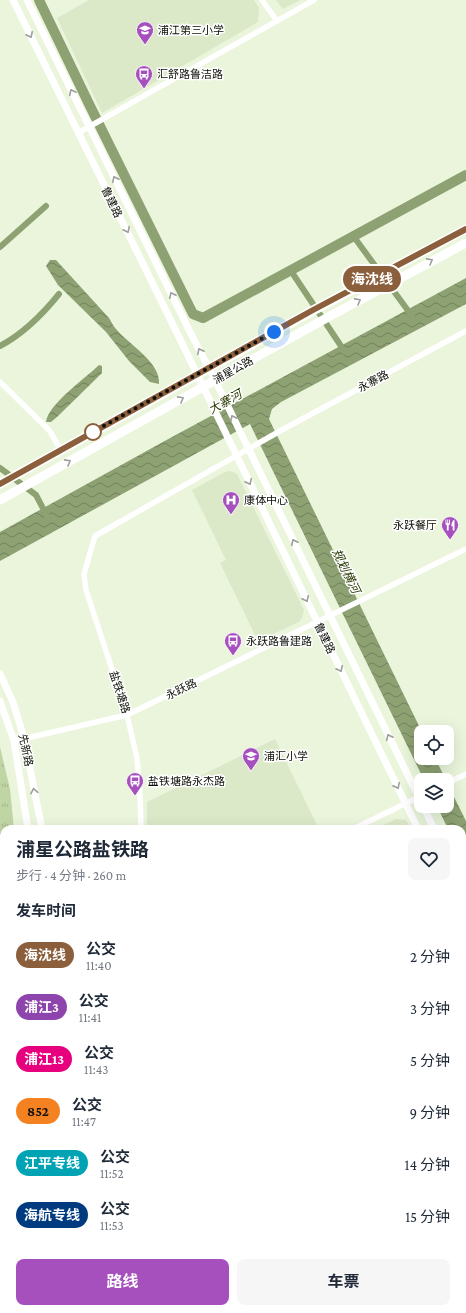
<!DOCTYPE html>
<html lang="zh">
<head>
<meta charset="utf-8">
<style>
  :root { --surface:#fff; --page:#f6f6f7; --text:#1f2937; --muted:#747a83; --accent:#a550bd }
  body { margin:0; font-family:"Crimson Pro","Noto Sans SC",serif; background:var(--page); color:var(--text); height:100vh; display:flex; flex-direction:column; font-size:15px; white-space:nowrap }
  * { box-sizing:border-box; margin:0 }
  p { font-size:13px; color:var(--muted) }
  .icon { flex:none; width:22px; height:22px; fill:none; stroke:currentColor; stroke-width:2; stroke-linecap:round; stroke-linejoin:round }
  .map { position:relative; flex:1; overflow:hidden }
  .side { position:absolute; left:0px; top:825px; width:466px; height:488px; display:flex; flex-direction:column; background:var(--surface); border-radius:12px 12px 0 0; box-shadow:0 4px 16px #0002 }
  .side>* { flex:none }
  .badge { padding:0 8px; border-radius:13px; font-size:14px; line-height:26px }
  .buttons { position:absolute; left:414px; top:725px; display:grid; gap:8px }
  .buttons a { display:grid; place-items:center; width:40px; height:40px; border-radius:8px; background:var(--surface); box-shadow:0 4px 16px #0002; font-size:20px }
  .you { position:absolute; width:20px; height:20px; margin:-10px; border:3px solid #fff; border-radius:50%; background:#1a73e8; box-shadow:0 0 0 6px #1a73e833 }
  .map>.badge { position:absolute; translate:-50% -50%; box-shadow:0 0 0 2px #fff }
  h2 { padding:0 16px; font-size:15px; line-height:36px }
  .round { display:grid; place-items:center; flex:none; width:42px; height:42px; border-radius:8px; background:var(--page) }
  .overview { display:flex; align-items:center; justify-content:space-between; height:68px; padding:0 16px }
  h1 { font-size:19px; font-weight:700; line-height:30px }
  .action { display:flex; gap:8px; margin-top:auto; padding:8px 16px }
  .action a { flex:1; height:46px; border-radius:8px; background:var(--accent); color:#fff; font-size:16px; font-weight:700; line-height:46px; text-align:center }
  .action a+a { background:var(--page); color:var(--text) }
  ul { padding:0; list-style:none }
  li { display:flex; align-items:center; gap:12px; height:52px; padding:0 16px }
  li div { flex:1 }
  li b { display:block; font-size:15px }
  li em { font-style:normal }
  li .badge { min-width:44px; font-weight:700; text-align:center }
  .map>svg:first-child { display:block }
  .built { fill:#dbe9c9 }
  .grass { fill:url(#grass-tufts) }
  .water { fill:url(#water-waves) }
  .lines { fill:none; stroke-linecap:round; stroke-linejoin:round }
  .canal { stroke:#8da172; stroke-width:6 }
  .river { stroke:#8da172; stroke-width:10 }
  .minor { stroke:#fff; stroke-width:5.5 }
  .tertiary { stroke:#fff; stroke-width:7 }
  .secondary { stroke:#fff; stroke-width:8 }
  .primary { stroke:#fff; stroke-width:9 }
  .oneway { stroke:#9e9f9c }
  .line-casing { stroke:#fff; stroke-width:9 }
  .line { stroke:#8b5e3c; stroke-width:6 }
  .walk { stroke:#0d1008; stroke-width:4; stroke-dasharray:0 7.2 }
  .stop-dot { fill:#fff; stroke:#8b5e3c; stroke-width:2 }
  .labels { text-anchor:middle; stroke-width:3; stroke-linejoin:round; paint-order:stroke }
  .poi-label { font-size:11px; fill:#0d1008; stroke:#fff; text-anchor:start }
  .street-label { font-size:11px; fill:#0d1008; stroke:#fff }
  .water-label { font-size:12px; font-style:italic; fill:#293a02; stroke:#fff }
</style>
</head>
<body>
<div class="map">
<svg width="466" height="1313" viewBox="0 0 466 1313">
  <defs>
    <pattern id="grass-tufts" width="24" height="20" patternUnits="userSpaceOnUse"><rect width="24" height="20" fill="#c0d5a4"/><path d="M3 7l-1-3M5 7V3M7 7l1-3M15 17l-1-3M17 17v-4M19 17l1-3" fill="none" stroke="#a4b68c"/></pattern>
    <pattern id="water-waves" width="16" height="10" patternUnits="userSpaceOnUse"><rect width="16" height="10" fill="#8da172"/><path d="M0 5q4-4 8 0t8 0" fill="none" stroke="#72825c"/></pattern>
  </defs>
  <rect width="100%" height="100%" fill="#eaf5dc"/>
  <g class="built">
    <path d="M 89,0 L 254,0 L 259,8 L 258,22 L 102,113 L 57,18 Z"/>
    <path d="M 276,0 L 300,0 L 283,9 Z"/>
    <path d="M 229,471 L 233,472 L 237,474 L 304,610 L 302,618 L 299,622 L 258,641 L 220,563 L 226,560 L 192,490 L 225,472 Z"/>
    <path d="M 275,739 L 319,829 L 147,829 L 147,802 Z"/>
    <path d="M 396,819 L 406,820 L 411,829 L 375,829 Z"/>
  </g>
  <g class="grass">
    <path d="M 0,747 L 10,789 L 14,829 L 4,829 L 4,882 L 0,878 Z"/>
    <path d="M 411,1309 L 443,1309 L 445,1311 L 442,1313 L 415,1313 Z"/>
  </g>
  <g class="water">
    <path d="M 50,260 L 56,260 L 109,318 C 111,321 113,326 116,329 C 128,344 161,362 159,384 L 150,382 L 129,361 L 106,332 L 58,285 L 46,266 Z"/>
    <path d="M 466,278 L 466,304 L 281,402 L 272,409 L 269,419 L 422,732 L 421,732 L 421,758 L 435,758 L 446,780 L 424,780 L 250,424 L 0,561 L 0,532 L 161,443 Z"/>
    <path d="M 99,365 L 102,366 L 102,373 L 57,417 L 51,422 L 46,422 C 48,404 86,378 99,365 Z"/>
    <path d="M 447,783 L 466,821 L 466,866 L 462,857 L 462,829 L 448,829 L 437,806 L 447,806 Z"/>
    <path d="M 0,884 L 4,889 L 4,921 L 0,917 Z"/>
    <path d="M 377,1309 L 406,1309 L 409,1313 L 381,1313 Z"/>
  </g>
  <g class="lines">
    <g class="canal">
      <path d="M 354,237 L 412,316"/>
      <path d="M 0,247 L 46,206"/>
      <path d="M 291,271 L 345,352"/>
      <path d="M 0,346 C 23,334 42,315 59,294"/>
      <path d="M 0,468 L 36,495 L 47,516"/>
    </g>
    <g class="river">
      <path d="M 39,0 L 89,104 L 193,314 L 203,318 L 466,175"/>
      <path d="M 0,1106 L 4,1105"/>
      <path d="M 0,1181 L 4,1201"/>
      <path d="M 0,1236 L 4,1236"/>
      <path d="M 41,1309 L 43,1313"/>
      <path d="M 112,1309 L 114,1313"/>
      <path d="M 175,1309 L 178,1313"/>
      <path d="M 264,1309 L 267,1313"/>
    </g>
    <g class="minor">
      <path d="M 262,0 L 277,21"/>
      <path d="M 78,133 L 314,0"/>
      <path d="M 0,382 L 49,430 L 61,450"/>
      <path d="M 14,741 L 127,715 L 466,549"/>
      <path d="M 447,783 L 466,774"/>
      <path d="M 141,829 L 140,794 L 137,758 L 127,715 L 86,590 L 84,574 L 95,536 L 280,431 L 466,331"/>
      <path d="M 353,829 L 421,796"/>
      <path d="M 126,1309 L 128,1313"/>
      <path d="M 453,1309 L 457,1313"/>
      <path d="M 99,1313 L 104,1309"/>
    </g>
    <g class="tertiary">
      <path d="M 13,0 L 178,335 L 418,829"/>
      <path d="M 27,0 L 189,330 L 215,380 L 421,802"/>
      <path d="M 0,674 L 13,702 L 24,738 L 42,829"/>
      <path d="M 0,701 L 14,741 L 28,829"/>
      <path d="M 423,806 L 434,829"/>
      <path d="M 462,886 L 466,895"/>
      <path d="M 462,919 L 466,928"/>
    </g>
    <g class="secondary">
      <path d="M 462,1031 L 466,1029"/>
      <path d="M 462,1078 L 466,1076"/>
      <path d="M 0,1276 L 4,1274"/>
      <path d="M 0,1286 L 4,1284"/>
    </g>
    <g class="primary">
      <path d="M 0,484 L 313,311 L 466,229"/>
      <path d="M 0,500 L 332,315 L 466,243"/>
    </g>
  </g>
  <defs><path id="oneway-chevron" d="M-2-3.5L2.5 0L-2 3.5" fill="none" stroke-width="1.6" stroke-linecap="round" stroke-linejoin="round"/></defs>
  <g class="oneway">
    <use href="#oneway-chevron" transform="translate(30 35) rotate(64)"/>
    <use href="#oneway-chevron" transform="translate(72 92) rotate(-116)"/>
    <use href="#oneway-chevron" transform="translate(115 179) rotate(-116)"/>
    <use href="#oneway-chevron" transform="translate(127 230) rotate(64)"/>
    <use href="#oneway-chevron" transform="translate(430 261) rotate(-29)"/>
    <use href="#oneway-chevron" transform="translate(172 295) rotate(-116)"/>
    <use href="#oneway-chevron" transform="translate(358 301) rotate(-29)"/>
    <use href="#oneway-chevron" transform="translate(200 351) rotate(-117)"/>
    <use href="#oneway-chevron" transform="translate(181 399) rotate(-29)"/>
    <use href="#oneway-chevron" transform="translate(233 418) rotate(-116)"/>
    <use href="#oneway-chevron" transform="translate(68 462) rotate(-29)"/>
    <use href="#oneway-chevron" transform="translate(249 482) rotate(64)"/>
    <use href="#oneway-chevron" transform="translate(294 542) rotate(-116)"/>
    <use href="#oneway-chevron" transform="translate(306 599) rotate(64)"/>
    <use href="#oneway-chevron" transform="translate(340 669) rotate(64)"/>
    <use href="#oneway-chevron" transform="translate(389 737) rotate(-116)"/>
    <use href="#oneway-chevron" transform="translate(397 786) rotate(64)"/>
    <use href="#oneway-chevron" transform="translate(34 791) rotate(-101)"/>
  </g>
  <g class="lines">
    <g class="line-casing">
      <path id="line" d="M 0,484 L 313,310 L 466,229"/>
    </g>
    <use href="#line" class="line"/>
    <path class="walk" d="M 93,432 L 89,434 L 274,332"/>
  </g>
  <defs>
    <g id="school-pin" transform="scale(0.9)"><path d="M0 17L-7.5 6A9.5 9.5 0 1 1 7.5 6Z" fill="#a550bd" stroke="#fff"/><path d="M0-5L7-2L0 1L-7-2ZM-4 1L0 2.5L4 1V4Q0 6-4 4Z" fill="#fff"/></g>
    <g id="bus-pin" transform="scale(0.9)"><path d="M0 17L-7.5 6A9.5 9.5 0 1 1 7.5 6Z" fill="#a550bd" stroke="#fff"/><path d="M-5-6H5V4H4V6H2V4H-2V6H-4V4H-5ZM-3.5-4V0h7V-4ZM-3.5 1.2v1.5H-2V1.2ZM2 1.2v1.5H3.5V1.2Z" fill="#fff"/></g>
    <g id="hospital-pin" transform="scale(0.9)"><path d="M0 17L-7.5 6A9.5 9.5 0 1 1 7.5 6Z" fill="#a550bd" stroke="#fff"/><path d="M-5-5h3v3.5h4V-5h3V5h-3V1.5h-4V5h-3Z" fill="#fff"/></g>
    <g id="restaurant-pin" transform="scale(0.9)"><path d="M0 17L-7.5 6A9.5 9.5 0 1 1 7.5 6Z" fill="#a550bd" stroke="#fff"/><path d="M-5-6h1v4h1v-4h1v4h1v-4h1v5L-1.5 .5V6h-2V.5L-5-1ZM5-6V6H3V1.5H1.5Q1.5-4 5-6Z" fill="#fff"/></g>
  </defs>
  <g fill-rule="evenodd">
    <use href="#school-pin" x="145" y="30"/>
    <use href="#bus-pin" x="144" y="74"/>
    <use href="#hospital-pin" x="231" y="500"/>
    <use href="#restaurant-pin" x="450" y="525"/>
    <use href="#bus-pin" x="233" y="641"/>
    <use href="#school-pin" x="251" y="756"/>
    <use href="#bus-pin" x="135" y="781"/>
  </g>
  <circle class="stop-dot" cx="93" cy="432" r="8"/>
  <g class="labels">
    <g class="poi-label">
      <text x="158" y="34">浦江第三小学</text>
      <text x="157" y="78">汇舒路鲁洁路</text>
      <text x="244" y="504">康体中心</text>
      <text x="437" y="529" text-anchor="end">永跃餐厅</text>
      <text x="246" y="645">永跃路鲁建路</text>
      <text x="264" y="760">浦汇小学</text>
      <text x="148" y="785">盐铁塘路永杰路</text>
    </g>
    <g class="street-label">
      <text transform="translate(112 202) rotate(64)" y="4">鲁建路</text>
      <text transform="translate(233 370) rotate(-29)" y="4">浦星公路</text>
      <text transform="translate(373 381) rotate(-28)" y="4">永寨路</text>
      <text transform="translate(325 638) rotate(64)" y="4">鲁建路</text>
      <text transform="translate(181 689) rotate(-26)" y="4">永跃路</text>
      <text transform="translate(120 692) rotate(72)" y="4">盐铁塘路</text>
      <text transform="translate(26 750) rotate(78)" y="4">先新路</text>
    </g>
    <g class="water-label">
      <text transform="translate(225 402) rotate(-29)" y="4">大寨河</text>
      <text transform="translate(346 571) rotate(64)" y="4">规划横河</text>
    </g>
  </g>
</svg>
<div class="buttons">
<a><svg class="icon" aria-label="locate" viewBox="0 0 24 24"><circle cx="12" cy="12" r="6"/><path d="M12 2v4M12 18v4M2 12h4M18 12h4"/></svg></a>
<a><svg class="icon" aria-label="layers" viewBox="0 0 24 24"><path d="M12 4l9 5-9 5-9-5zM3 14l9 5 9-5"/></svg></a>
</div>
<div class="you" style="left:274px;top:332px"></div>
<b class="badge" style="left:372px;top:279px;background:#8b5e3c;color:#fff">海沈线</b>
<section class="side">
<div class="overview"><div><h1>浦星公路盐铁路</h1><p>步行 · 4 分钟 · 260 m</p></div><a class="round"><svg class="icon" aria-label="heart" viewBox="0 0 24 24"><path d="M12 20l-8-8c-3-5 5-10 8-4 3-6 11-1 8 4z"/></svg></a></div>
<h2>发车时间</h2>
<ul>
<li><span class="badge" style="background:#8b5e3c;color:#fff">海沈线</span><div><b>公交</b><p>11:40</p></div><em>2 分钟</em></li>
<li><span class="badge" style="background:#8e44ad;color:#fff">浦江3</span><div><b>公交</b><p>11:41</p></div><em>3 分钟</em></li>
<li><span class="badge" style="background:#e6007e;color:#fff">浦江13</span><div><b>公交</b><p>11:43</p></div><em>5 分钟</em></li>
<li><span class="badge" style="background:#f58220;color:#111">852</span><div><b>公交</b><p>11:47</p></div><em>9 分钟</em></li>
<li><span class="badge" style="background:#00a3b4;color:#fff">江平专线</span><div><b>公交</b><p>11:52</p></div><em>14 分钟</em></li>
<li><span class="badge" style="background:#003b80;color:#fff">海航专线</span><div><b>公交</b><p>11:53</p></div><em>15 分钟</em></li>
</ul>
<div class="action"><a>路线</a><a>车票</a></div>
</section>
</div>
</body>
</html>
